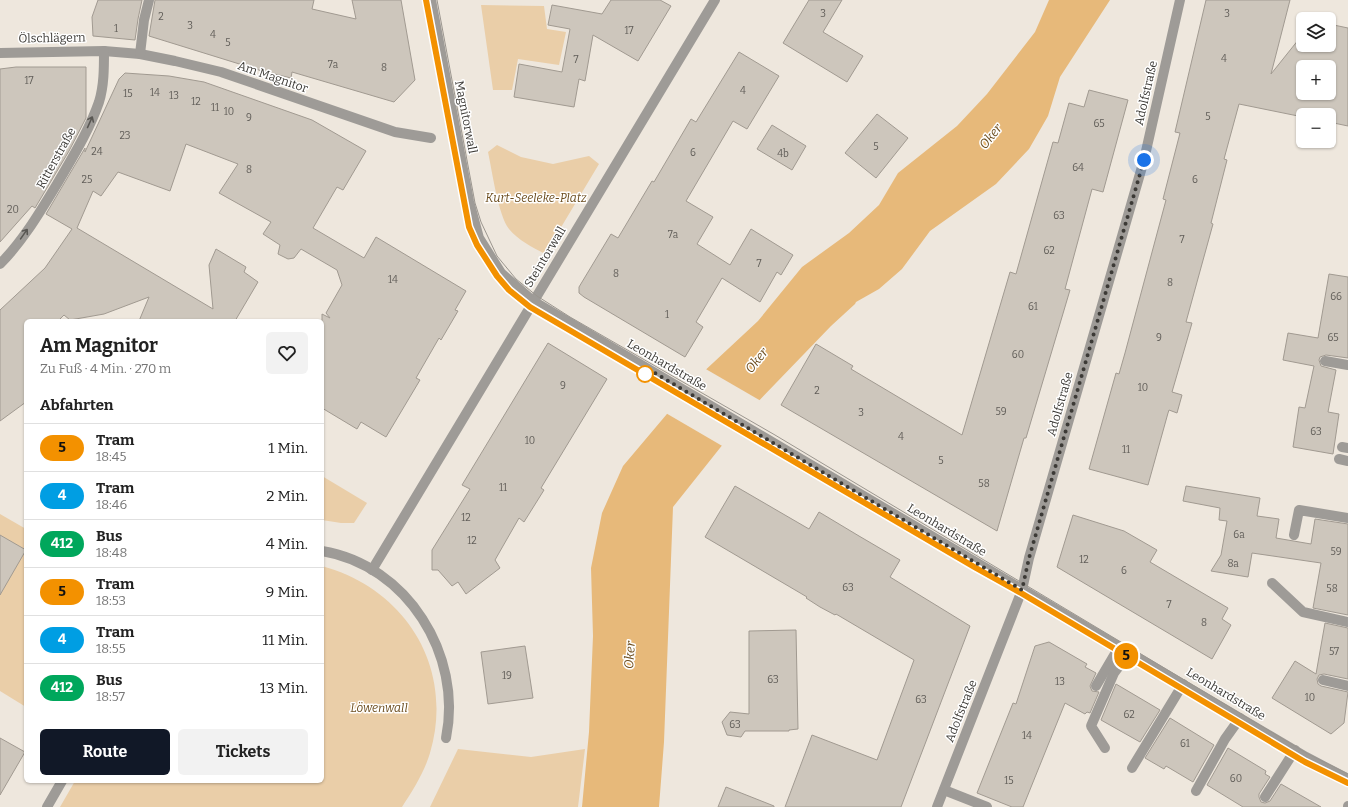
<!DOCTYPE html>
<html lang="de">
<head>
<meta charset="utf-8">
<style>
  :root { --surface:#fff; --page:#f2f2f2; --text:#222; --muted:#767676; --line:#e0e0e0; --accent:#111827 }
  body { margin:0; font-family:Bitter,serif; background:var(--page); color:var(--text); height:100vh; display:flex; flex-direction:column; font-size:15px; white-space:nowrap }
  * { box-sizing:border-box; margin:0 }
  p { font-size:13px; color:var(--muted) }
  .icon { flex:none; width:22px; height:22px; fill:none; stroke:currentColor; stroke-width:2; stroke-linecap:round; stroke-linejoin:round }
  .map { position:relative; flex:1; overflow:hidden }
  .sheet { position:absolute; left:24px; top:319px; width:300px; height:464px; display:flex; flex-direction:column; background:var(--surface); border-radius:6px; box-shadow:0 1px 3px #0004 }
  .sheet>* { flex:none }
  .badge { padding:0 8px; border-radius:13px; font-size:14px; line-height:26px }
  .tools { position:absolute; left:1296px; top:12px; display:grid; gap:8px }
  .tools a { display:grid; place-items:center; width:40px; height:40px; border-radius:6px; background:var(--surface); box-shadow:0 1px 3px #0004; font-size:20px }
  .you { position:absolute; width:20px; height:20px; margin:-10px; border:3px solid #fff; border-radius:50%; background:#1a73e8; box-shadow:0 0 0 6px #1a73e833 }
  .map>.badge { position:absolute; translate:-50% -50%; box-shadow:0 0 0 2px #fff }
  h2 { padding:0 16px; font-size:15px; line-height:36px }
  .round { display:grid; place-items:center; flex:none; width:42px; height:42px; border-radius:6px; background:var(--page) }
  .head { display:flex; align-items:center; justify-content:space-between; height:68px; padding:0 16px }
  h1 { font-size:19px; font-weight:700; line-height:30px }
  .action { display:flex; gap:8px; margin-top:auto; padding:8px 16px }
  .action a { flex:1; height:46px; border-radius:6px; background:var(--accent); color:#fff; font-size:16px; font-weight:700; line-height:46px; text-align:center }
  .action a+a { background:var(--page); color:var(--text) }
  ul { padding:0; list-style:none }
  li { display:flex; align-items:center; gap:12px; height:48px; padding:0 16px; border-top:1px solid var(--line) }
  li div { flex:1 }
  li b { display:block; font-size:15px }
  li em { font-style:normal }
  li .badge { min-width:44px; font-weight:700; text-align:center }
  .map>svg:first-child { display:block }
  .green { fill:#eacea8 }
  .water { fill:#e7b97a }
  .pier { fill:#eee7dd }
  .building { fill:#cdc6bc; stroke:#a19a91; fill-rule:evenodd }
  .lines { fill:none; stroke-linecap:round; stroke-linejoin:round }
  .service { stroke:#9e9b97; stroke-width:10 }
  .pedestrian { stroke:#9e9b97; stroke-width:10 }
  .minor { stroke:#9e9b97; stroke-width:10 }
  .tertiary { stroke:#9e9b97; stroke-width:10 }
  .tram { stroke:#9b968f; stroke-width:1 }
  .oneway { stroke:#595753 }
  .line-casing { stroke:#fff; stroke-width:9 }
  .line { stroke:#f39100; stroke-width:6 }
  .walk { stroke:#3c3a36; stroke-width:4; stroke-dasharray:0 7.2 }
  .stop-dot { fill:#fff; stroke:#f39100; stroke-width:2 }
  .labels { text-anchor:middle; stroke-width:3; stroke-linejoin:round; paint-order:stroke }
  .number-label { font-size:10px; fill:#605d58 }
  .street-label { font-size:12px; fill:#3c3a36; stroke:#fff }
  .park-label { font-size:12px; font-style:italic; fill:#6b4c1d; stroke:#fff }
  .water-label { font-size:13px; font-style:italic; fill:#6e4f20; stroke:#fff }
</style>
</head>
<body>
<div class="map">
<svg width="1348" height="807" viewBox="0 0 1348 807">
  <rect width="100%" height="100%" fill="#eee7dd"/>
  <g class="green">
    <path d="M 481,5 L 544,6 L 547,29 L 566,32 L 559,65 L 518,59 L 512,90 L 493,90 Z"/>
    <path d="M 497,145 L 521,157 L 553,164 L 589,156 L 599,164 L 545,254 C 532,247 518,240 509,229 C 498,215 492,170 488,152 Z"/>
    <path d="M 322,476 L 367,503 L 354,523 L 341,523 L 322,520 Z"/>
    <path d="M 0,514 L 26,529 L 26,707 L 0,691 Z"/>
    <path d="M 322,566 C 406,589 455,668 430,753 C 424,773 413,790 402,807 L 60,807 L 75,781 L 322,781 Z"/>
    <path d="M 458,749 L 531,757 L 585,749 L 578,807 L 430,807 Z"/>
  </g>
  <path class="water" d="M 1049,0 L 1110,0 L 1060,77 L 1048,116 L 1029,149 L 996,184 L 930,231 L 902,269 L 879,289 L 856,302 L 855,304 L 831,326 L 751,409 L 673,507 L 664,742 L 659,807 L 582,807 L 589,732 L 593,636 L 591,568 L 602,513 L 623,466 L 699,376 L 758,321 L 802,267 L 849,233 L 879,205 L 898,173 L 957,126 L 987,94 L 1035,32 Z"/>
  <path class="pier" d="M 704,368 L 761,401 L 724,447 L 664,412 Z"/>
  <g class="building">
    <path d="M 98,0 L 142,0 L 138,19 L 135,40 L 93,36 L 92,17 Z"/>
    <path d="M 155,0 L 314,0 L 312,9 L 356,19 L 352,0 L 401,0 L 415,80 L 394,102 L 292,72 L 291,78 L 262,71 L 149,36 Z"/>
    <path d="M 611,0 L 660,0 L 671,6 L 638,61 L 593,35 L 585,81 L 579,79 L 574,107 L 514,97 L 519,64 L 562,72 L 570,29 L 548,25 L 552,5 L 602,14 Z"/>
    <path d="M 809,0 L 842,0 L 823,32 L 863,56 L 847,82 L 783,43 Z"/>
    <path d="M 1206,0 L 1290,0 L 1271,74 L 1303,34 L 1303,45 L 1329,45 L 1329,24 L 1348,28 L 1348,126 L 1329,122 L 1329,115 L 1303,115 L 1303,117 L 1239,104 L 1224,159 L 1227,160 L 1211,223 L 1213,224 L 1186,322 L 1192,323 L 1172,392 L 1182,395 L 1177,413 L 1169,410 L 1168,413 L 1148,485 L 1089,469 L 1116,373 L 1119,374 L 1125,353 L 1166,200 L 1163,199 L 1180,133 L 1175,132 ZM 1303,67 L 1329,67 L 1329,93 L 1303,93 Z"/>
    <path d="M 739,52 L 779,76 L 747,129 L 733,121 L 686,201 L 713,217 L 697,244 L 730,265 L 751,229 L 793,255 L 781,275 L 777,272 L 760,302 L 722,278 L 696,322 L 703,327 L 685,357 L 584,297 L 579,293 L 579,287 L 611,234 L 618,238 L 652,181 L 654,182 L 691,119 L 696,122 Z"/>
    <path d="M 16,67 L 86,67 L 86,118 L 69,151 L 35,208 L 32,206 L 0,242 L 0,69 Z"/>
    <path d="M 125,73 L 169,76 L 204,82 L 312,120 L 366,151 L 343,190 L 337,187 L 313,228 L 364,258 L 376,237 L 466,291 L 455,310 L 458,311 L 441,340 L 439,338 L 416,378 L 420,380 L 386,437 L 361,422 L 357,429 L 322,408 L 322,314 L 330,318 L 326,313 L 342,285 L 337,270 L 301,249 L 294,258 L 288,259 L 278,254 L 280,245 L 263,234 L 271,222 L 219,193 L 238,164 L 186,144 L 170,191 L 118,172 L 101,196 L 93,191 L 77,228 L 213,309 L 209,265 L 216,249 L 246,267 L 244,272 L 258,282 L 235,321 L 139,321 L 149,297 L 104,314 L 70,320 L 64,315 L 58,321 L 26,321 L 26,402 L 0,421 L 0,310 L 45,268 L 72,229 L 46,214 L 85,148 L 85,152 L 119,79 Z"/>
    <path d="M 1089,90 L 1128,100 L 1103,192 L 1092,189 L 1065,289 L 1070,290 L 1026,438 L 1024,438 L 997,531 L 781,405 L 816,344 L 853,366 L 851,369 L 962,435 L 1010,272 L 1016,274 L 1053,142 L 1058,143 L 1069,103 L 1084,107 Z"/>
    <path d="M 877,114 L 908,138 L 876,178 L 845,153 Z"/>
    <path d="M 772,125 L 806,146 L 792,170 L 757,149 Z"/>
    <path d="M 1329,274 L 1348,277 L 1348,358 L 1326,355 L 1320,357 L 1319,360 L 1321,366 L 1336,370 L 1328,412 L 1339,414 L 1333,454 L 1293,447 L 1299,407 L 1305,408 L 1314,366 L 1283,360 L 1288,333 L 1318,338 Z"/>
    <path d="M 548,343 L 607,379 L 541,488 L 544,490 L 524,522 L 519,518 L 495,560 L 500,568 L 466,594 L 458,582 L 452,586 L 438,570 L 432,570 L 432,550 L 470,489 L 462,485 Z"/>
    <path d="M 735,486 L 809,529 L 819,512 L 859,536 L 900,560 L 890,577 L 970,626 L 901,807 L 785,807 L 812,735 L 877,760 L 914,660 L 836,614 L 835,615 L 820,607 L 806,598 L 807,597 L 705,537 Z"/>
    <path d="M 1186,486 L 1260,498 L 1257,516 L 1279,519 L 1276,538 L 1311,544 L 1315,519 L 1348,524 L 1348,615 L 1313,608 L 1321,563 L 1252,553 L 1248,577 L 1211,571 L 1221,555 L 1227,521 L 1219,520 L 1220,508 L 1183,501 Z"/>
    <path d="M 1073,515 L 1124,531 L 1157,550 L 1150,562 L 1228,608 L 1222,619 L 1231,625 L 1212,659 L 1057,567 Z"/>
    <path d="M 0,535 L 26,550 L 0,595 Z"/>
    <path d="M 1325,623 L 1348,628 L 1348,679 L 1324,674 L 1319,675 L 1317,679 L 1318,684 L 1321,686 L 1348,692 L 1344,723 L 1331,734 L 1272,698 L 1295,661 L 1316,674 Z"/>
    <path d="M 796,630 L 798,729 L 789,730 L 789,731 L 745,731 L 741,737 L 727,735 L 722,722 L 730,712 L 749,714 L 749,631 Z"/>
    <path d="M 1049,642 L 1087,664 L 1085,667 L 1096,673 L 1090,686 L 1092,691 L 1099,692 L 1090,713 L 1087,712 L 1085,714 L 1065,703 L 1023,807 L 1012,807 L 977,793 L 1013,703 L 1016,704 L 1035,646 Z"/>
    <path d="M 525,646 L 533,698 L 488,704 L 481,652 Z"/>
    <path d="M 1116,684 L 1160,710 L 1140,742 L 1101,720 Z"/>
    <path d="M 1170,718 L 1214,745 L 1193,782 L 1166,766 L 1164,769 L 1145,758 Z"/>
    <path d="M 0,738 L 25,752 L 0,795 Z"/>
    <path d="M 1228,748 L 1266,771 L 1265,774 L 1270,777 L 1259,794 L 1259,797 L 1261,802 L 1265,803 L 1270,801 L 1281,784 L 1321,807 L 1243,807 L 1207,785 Z"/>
    <path d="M 726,787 L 774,806 L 774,807 L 718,807 Z"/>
  </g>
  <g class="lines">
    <g class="service">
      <path d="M 1325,361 L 1348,365"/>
      <path d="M 1342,447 L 1348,448"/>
      <path d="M 1339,459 L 1348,461"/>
      <path d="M 1294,535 L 1299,510 L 1348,518"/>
      <path d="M 1272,583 L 1303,612 L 1348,622"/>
      <path d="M 1323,680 L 1348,686"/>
      <path d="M 1096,686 L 1119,647"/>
      <path d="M 1105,748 L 1091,726 L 1114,673 L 1129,653"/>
      <path d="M 1132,768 L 1183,684"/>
      <path d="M 944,790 L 987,807"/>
      <path d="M 1196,791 L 1225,739 L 1240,718"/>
      <path d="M 1265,797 L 1295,750"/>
    </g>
    <g class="pedestrian">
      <path d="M 0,53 L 104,51 L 140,54 L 175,61 L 221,72 L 395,132 L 431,138"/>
      <path d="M 140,54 L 144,20 L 149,0"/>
    </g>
    <g class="minor">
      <path d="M 431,0 L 469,201 L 479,238 L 501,273 L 533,301"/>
      <path d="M 0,264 C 23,241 40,212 57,184 C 72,158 89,131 99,102 C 104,86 104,68 104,51"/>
      <path d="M 322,551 C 407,565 463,655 446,738"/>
      <path d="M 372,570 L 715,0"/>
      <path d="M 47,807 L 62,781"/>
      <path d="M 937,807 L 1022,590 L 1029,558 L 1144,160 L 1180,0"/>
      <path d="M 1348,807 L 1348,806"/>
    </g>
    <path class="tertiary" d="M 533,301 L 1306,757 L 1348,779"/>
    <g class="tram">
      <path d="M 426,0 L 463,205 L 469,227 L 487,263 L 509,290 L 530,307 L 976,568 L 1021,593 L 1305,762 L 1348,783"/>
      <path d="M 437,0 L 475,203 L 481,222 L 497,256 L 516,279 L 537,296 L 570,317 L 775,435 L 1308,754 L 1348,774"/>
    </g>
  </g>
  <defs><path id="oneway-shaft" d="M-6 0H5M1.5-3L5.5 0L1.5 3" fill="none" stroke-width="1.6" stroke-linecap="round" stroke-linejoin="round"/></defs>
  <g class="oneway">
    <use href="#oneway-shaft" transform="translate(90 122) rotate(-66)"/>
    <use href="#oneway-shaft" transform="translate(24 234) rotate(-55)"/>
  </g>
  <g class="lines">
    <g class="line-casing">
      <path id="line" d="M 426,0 L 469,227 L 477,245 L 497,276 L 509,290 L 530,307 L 976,568 L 1021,593 L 1305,762 L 1348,783"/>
    </g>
    <use href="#line" class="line"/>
    <path class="walk" d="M 645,374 L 648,369 L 1022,590 L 1029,558 L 1144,160"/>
  </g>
  <circle class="stop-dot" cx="645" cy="374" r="8"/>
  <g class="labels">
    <g class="number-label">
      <text x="823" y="17">3</text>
      <text x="1227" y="17">3</text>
      <text x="161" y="20">2</text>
      <text x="190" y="29">3</text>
      <text x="116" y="32">1</text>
      <text x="629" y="34">17</text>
      <text x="213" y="38">4</text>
      <text x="228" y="46">5</text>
      <text x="1224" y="62">4</text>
      <text x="576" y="63">7</text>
      <text x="333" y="68">7a</text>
      <text x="384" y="71">8</text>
      <text x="29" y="84">17</text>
      <text x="743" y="94">4</text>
      <text x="155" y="96">14</text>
      <text x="128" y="97">15</text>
      <text x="174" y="99">13</text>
      <text x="196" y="105">12</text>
      <text x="215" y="111">11</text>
      <text x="229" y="115">10</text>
      <text x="1208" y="120">5</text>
      <text x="249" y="121">9</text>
      <text x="1099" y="127">65</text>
      <text x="125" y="139">23</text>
      <text x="876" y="150">5</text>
      <text x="97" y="155">24</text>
      <text x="693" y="156">6</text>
      <text x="783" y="157">4b</text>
      <text x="1078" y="171">64</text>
      <text x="249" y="173">8</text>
      <text x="87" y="183">25</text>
      <text x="1195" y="183">6</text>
      <text x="13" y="213">20</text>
      <text x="1059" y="219">63</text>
      <text x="673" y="238">7a</text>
      <text x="1182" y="243">7</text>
      <text x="1049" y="254">62</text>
      <text x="759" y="267">7</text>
      <text x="616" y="277">8</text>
      <text x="393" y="283">14</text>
      <text x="1170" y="286">8</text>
      <text x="1336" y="300">66</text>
      <text x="1033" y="310">61</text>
      <text x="667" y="318">1</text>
      <text x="1159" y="341">9</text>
      <text x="1333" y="341">65</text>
      <text x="1018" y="358">60</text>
      <text x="563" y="389">9</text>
      <text x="1143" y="391">10</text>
      <text x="817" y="394">2</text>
      <text x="1001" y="415">59</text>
      <text x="861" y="416">3</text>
      <text x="1316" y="435">63</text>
      <text x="901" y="440">4</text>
      <text x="530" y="444">10</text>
      <text x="1126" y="453">11</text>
      <text x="941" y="464">5</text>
      <text x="984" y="487">58</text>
      <text x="503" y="491">11</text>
      <text x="466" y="521">12</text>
      <text x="1239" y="538">6a</text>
      <text x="472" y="544">12</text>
      <text x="1336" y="555">59</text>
      <text x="1084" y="563">12</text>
      <text x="1233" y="567">8a</text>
      <text x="1124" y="574">6</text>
      <text x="848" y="591">63</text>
      <text x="1332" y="592">58</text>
      <text x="1169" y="608">7</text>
      <text x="1204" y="626">8</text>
      <text x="1334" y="655">57</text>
      <text x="507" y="679">19</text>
      <text x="773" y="683">63</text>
      <text x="1060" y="685">13</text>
      <text x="1310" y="701">10</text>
      <text x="921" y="703">63</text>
      <text x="1129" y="718">62</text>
      <text x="735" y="728">63</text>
      <text x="1027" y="739">14</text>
      <text x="1185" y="747">61</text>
      <text x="1236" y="782">60</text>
      <text x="1009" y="784">15</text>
    </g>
    <g class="street-label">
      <text transform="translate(52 38) rotate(-1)" y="4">Ölschlägern</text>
      <text transform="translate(273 77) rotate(19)" y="4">Am Magnitor</text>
      <text transform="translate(1146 93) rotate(-77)" y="4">Adolfstraße</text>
      <text transform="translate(466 117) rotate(79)" y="4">Magnitorwall</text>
      <text transform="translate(56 158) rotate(-61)" y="4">Ritterstraße</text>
      <text transform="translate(545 257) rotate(-59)" y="4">Steintorwall</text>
      <text transform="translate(667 365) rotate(30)" y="4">Leonhardstraße</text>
      <text transform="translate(1060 404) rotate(-74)" y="4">Adolfstraße</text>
      <text transform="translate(947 530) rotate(31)" y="4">Leonhardstraße</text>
      <text transform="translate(1226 694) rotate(31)" y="4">Leonhardstraße</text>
      <text transform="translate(961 711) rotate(-68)" y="4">Adolfstraße</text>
    </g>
    <g class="park-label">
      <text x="536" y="202">Kurt-Seeleke-Platz</text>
      <text x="379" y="712">Löwenwall</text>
    </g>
    <g class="water-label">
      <text transform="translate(990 136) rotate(-51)" y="5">Oker</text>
      <text transform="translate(756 360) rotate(-51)" y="5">Oker</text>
      <text transform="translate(629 655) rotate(-86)" y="5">Oker</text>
    </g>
  </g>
</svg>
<div class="tools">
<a><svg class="icon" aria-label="layers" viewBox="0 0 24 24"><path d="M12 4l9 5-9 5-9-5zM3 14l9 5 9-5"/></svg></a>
<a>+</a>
<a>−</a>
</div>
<div class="you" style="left:1144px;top:160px"></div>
<b class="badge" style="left:1126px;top:656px;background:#f39100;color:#111">5</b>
<section class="sheet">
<div class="head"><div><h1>Am Magnitor</h1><p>Zu Fuß · 4 Min. · 270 m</p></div><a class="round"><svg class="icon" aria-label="heart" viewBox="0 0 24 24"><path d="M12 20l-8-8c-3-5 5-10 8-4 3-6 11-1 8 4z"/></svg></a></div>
<h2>Abfahrten</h2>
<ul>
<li><span class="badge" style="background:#f39100;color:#111">5</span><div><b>Tram</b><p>18:45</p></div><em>1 Min.</em></li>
<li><span class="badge" style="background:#009ee3;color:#fff">4</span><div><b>Tram</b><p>18:46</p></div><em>2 Min.</em></li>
<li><span class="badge" style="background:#00a75c;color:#fff">412</span><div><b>Bus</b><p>18:48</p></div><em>4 Min.</em></li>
<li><span class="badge" style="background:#f39100;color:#111">5</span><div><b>Tram</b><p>18:53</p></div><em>9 Min.</em></li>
<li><span class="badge" style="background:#009ee3;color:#fff">4</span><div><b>Tram</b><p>18:55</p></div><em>11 Min.</em></li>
<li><span class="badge" style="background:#00a75c;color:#fff">412</span><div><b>Bus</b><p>18:57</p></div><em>13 Min.</em></li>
</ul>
<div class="action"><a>Route</a><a>Tickets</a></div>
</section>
</div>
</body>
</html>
